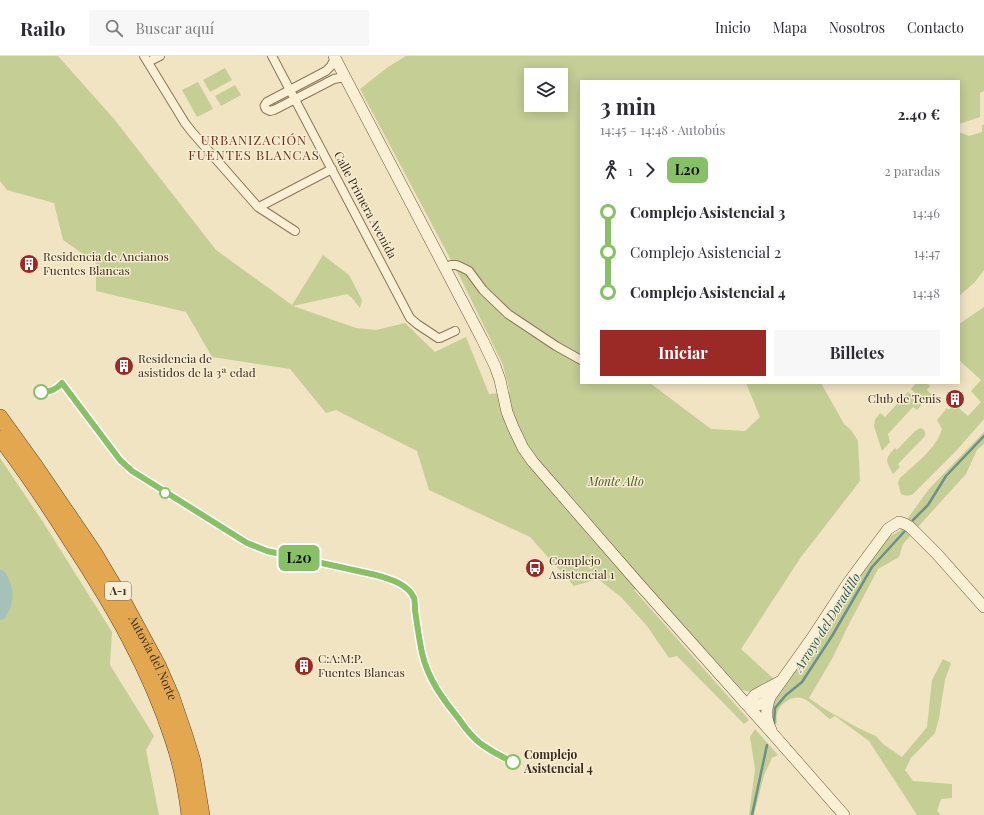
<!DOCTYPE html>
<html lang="es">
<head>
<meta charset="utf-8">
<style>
  :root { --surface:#fff; --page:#f7f7f7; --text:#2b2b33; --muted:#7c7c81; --line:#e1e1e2; --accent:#9b2926 }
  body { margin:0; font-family:"Playfair Display",serif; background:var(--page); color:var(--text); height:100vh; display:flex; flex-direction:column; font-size:15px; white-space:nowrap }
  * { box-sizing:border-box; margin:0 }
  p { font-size:13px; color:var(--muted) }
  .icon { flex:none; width:22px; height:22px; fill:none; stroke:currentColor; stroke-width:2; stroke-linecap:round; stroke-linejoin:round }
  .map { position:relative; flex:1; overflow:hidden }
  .side { position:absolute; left:580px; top:24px; width:380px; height:304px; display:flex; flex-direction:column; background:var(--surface); border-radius:0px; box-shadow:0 2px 10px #0003 }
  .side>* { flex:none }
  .badge { padding:0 8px; border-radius:6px; font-size:14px; line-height:26px }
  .buttons { position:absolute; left:524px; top:12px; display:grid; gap:8px }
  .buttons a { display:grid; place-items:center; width:44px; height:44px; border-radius:0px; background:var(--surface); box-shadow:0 2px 10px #0003; font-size:20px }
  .map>.badge { position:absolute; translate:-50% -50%; box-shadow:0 0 0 2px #fff }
  .legs { display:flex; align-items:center; gap:6px; height:44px; padding:0 20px; font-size:13px }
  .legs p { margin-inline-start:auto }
  .headline { display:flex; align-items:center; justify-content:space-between; height:68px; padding:0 20px }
  h1 { font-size:22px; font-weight:700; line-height:30px }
  .cta { display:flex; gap:8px; margin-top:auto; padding:8px 20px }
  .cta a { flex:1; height:46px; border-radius:0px; background:var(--accent); color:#fff; font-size:16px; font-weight:700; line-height:46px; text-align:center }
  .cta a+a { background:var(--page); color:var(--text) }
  ul { padding:0 20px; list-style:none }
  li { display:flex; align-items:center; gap:14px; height:40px; font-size:15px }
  li i { display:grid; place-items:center; width:6px; height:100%; margin:0 5px; background:currentColor }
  li i::after { content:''; width:10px; height:10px; margin:-5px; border:3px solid; border-radius:50%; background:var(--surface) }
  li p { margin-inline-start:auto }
  li:first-child i { background:linear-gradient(#0000 50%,currentColor 0) }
  li:last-child i { background:linear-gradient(currentColor 50%,#0000 0) }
  header { display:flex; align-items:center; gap:24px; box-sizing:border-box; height:56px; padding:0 20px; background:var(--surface); border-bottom:1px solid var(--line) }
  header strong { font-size:19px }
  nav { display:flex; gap:22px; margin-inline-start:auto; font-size:14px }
  .search { width:280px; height:36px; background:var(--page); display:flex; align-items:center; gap:10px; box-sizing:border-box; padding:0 14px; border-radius:0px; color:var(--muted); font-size:15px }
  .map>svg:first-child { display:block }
  .green { fill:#c5ce95; fill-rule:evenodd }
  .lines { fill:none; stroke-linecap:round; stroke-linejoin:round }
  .stream { stroke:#6b9189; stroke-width:2.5 }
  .river { stroke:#a5c2ba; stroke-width:14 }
  .street-casing { stroke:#8a7558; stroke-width:10 }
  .secondary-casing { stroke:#6c563c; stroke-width:12 }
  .highway-casing { stroke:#58422d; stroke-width:16 }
  .street { stroke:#faf0d6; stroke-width:8 }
  .secondary { stroke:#faf0d6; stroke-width:11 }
  .highway { stroke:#e2a74f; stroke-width:15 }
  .line-1-casing { stroke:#fff; stroke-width:9 }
  .line-1 { stroke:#87c065; stroke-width:6 }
  .stop-1-dot { fill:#fff; stroke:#87c065; stroke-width:2 }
  .labels { text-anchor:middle; stroke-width:3; stroke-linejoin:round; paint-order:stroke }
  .shield { fill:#f7edd2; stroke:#726653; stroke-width:1 }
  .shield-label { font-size:11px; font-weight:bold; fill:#392c1d }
  .street-label { font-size:12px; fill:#392c1d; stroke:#f7edd2 }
  .poi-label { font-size:12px; fill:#392c1d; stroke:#f7edd2; text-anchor:start }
  .park-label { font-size:12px; font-style:italic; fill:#485723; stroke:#f7edd2 }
  .stop-label { font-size:12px; font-weight:bold; fill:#392c1d; stroke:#f7edd2; text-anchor:start }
  .neighbourhood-label { font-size:13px; letter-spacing:1px; fill:#682e1b; stroke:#f7edd2 }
  .water-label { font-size:13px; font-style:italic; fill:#2c5a58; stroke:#f7edd2 }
</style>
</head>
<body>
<header>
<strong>Railo</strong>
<div class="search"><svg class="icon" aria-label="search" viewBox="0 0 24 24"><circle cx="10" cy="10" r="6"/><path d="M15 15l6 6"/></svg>Buscar aquí</div>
<nav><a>Inicio</a><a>Mapa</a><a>Nosotros</a><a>Contacto</a></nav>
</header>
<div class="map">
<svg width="984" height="759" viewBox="0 0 984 759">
  <rect width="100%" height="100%" fill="#f0e4c2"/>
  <g class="green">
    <path d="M 0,0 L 58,0 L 114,63 L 216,194 L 292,249 L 323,199 L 349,219 L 362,244 L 360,252 L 352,242 L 347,238 L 293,250 L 356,272 L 376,274 L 405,267 L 435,296 L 466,281 L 489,338 L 510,336 L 503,309 L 461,223 L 360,33 L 388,11 L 406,0 L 984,0 L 984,35 L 980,37 L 980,61 L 959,68 L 959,25 L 581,25 L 581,327 L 650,327 L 711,373 L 745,375 L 760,361 L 746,327 L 821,327 L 844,368 L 851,374 L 858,385 L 860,425 L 801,501 L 741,593 L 774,623 L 751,636 L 742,634 L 643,525 L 634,534 L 749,664 L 744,668 L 677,600 L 669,602 L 647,570 L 621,541 L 598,523 L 574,530 L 530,481 L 429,434 L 417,395 L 336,354 L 326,357 L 290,313 L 212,301 L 186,256 L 96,235 L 96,207 L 63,184 L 54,147 L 7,134 L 0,125 ZM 531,19 L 561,19 L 561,49 L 531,49 Z"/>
    <path d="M 225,12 L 232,24 L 210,36 L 203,24 Z"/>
    <path d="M 198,26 L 213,53 L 197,61 L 182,34 Z"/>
    <path d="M 235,29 L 241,39 L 221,50 L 215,40 Z"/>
    <path d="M 984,68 L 984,214 L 975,226 L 959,240 L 959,76 L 969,80 L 982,76 L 982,70 Z"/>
    <path d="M 984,251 L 984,363 L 957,394 L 913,438 C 909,440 906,440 901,438 L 898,427 L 900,422 C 914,409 937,392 942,373 L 937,364 L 947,352 L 949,354 L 954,348 L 968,360 L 981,346 L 971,335 L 981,324 L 959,304 L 959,268 Z"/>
    <path d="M 916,327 L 927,327 L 930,330 L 927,334 L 932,339 L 925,346 L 911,333 Z"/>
    <path d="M 908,336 L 922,348 L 917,354 L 913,351 L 888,378 L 890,386 L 882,395 L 874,370 L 875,364 L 880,357 L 885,361 Z"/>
    <path d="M 920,372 C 924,373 926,375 925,380 L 898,408 L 900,411 L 893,418 C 886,404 884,404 895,392 L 897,394 L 915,375 Z"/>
    <path d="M 984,376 L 984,388 L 977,394 L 966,418 L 917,472 L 908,462 L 929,433 Z"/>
    <path d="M 0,402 L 43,466 L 112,576 L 110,609 L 154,680 L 146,694 L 159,759 L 0,759 Z"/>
    <path d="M 904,472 L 912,478 L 903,488 L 899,501 L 878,513 L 848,570 L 832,603 L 809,642 L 823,652 L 858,672 L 876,680 L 883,688 L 902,701 L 927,671 L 932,624 L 943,603 L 951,607 L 945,624 L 939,662 L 935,677 L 911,702 L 905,714 L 913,725 L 952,728 L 952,742 L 941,743 L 937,755 L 941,759 L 917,759 L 869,685 L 835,660 L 830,663 C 823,658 809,644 802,642 C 792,639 779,648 777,658 C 776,661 777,665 777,667 L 775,668 C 772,658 772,653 775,644 L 818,582 L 847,535 L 889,481 Z"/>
    <path d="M 755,673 L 778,699 L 772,702 L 764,719 L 754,759 L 749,759 L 755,713 L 750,681 Z"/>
  </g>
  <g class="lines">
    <g class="stream">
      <path d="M 913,464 L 928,449 L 946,420 L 984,380"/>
      <path d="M 774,668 L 775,652 L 786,639 L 802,626 L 832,580 L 872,511 L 904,476"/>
      <path d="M 752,759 L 767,689"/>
    </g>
    <path class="river" d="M 0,521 C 7,535 8,543 0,557"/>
    <g class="street-casing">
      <g id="street">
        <path d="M 144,0 L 185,67 L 192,76 L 258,151 L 295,175"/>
        <path d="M 272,0 L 410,262 L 417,268 L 438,282 L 440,282 L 455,275"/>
        <path d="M 335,2 L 331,10 L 326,15 L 267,46 C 264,49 264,50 266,53 L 270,55 L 274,54 L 334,23 L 339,22 L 346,22"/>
        <path d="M 148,6 L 160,0"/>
        <path d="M 259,151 L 332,113"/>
        <path d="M 445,211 L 451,209 L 456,209 L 461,211 L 469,215 L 483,234 L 508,258 L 556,290 L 581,304"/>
      </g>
    </g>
    <g class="secondary-casing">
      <g id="secondary">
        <path d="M 334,0 L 482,283 L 495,310 L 500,324 L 507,356 L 513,371 L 523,392 L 533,406 L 639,528 L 773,678 L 844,759"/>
        <path d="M 770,641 C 766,653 765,662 771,674"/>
        <path d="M 745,647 C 757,651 762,650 770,641 L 812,582 L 848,527 L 888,473 L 899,466 L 905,468 L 910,471 L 937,498 L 984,551"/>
        <path d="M 751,653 L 750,645 L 755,639 L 779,626"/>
      </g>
    </g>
    <g class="highway-casing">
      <g id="highway">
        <path id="s1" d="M 0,361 L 36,411 L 94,496 L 125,548 L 158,609 L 172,641 L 185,679 L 193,705 L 202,759"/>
        <path d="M 0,382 C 25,415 48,449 70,484 C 112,548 150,613 173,685 C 181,709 186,734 189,759"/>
      </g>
    </g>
    <use href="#street" class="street"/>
    <use href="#secondary" class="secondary"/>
    <use href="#highway" class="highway"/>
  </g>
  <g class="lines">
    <g class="line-1-casing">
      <path id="line-1" d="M 41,336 C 50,336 56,334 62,327 L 120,404 L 132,415 L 247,487 L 267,495 L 376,519 C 390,523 408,528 414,542 C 415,546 415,551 415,554 C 417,568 419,583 422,597 C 428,623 442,642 459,663 C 465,672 472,681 481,688 C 491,695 502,701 513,706"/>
    </g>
    <use href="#line-1" class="line-1"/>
  </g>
  <defs>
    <g id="building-disc" transform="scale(1)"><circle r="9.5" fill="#9b2926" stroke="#f7edd2"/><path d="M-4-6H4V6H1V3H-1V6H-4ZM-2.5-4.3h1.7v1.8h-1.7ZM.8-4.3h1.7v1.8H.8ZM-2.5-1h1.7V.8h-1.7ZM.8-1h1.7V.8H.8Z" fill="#fff"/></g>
    <g id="bus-disc" transform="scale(1)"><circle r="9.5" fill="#9b2926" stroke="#f7edd2"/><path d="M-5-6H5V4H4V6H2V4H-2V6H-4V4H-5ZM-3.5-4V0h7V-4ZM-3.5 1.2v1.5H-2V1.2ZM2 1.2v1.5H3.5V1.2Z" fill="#fff"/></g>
  </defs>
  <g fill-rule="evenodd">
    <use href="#building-disc" x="29" y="208"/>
    <use href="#building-disc" x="124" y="310"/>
    <use href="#building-disc" x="955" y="343"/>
    <use href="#bus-disc" x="535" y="512"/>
    <use href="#building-disc" x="304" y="610"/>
  </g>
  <g class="stop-1-dot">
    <circle cx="41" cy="336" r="7"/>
    <circle cx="165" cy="437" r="5"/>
    <circle cx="513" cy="706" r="7"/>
  </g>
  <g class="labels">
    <rect class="shield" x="105" y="526" width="26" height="18" rx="3"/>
    <g class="shield-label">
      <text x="118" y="539">A-1</text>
    </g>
    <g class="street-label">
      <text transform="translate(365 149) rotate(62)" y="4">Calle Primera Avenida</text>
      <text dy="4" stroke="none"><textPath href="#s1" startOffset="286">Autovía del Norte</textPath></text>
    </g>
    <g class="poi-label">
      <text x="43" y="205">Residencia de Ancianos<tspan x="43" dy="14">Fuentes Blancas</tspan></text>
      <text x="138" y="307">Residencia de<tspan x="138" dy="14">asistidos de la 3ª edad</tspan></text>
      <text x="941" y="347" text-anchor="end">Club de Tenis</text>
      <text x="549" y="509">Complejo<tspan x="549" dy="14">Asistencial 1</tspan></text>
      <text x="318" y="607">C:A:M:P.<tspan x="318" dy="14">Fuentes Blancas</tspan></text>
    </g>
    <g class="park-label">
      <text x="616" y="430">Monte Alto</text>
    </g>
    <g class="stop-label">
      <text x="524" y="703">Complejo<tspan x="524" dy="14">Asistencial 4</tspan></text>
    </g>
    <g class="neighbourhood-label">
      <text x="254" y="89">URBANIZACIÓN<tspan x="254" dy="15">FUENTES BLANCAS</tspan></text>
    </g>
    <g class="water-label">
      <text transform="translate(827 566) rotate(-58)" y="5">Arroyo del Doradillo</text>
    </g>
  </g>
</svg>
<div class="buttons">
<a><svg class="icon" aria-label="layers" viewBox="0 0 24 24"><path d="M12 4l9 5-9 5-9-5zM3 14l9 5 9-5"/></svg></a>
</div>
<b class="badge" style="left:299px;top:502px;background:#87c065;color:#111">L20</b>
<section class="side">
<div class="headline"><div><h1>3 min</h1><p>14:45 – 14:48 · Autobús</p></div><b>2.40 €</b></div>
<div class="legs"><svg class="icon" aria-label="walk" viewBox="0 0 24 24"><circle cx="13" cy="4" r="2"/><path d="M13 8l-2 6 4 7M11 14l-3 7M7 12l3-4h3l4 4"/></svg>1<svg class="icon" aria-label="forward" viewBox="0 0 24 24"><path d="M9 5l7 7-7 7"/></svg><b class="badge" style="background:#87c065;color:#111">L20</b><p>2 paradas</p></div>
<ul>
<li><i style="color:#87c065"></i><b>Complejo Asistencial 3</b><p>14:46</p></li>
<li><i style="color:#87c065"></i><span>Complejo Asistencial 2</span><p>14:47</p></li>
<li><i style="color:#87c065"></i><b>Complejo Asistencial 4</b><p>14:48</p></li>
</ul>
<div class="cta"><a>Iniciar</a><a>Billetes</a></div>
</section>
</div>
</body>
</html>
